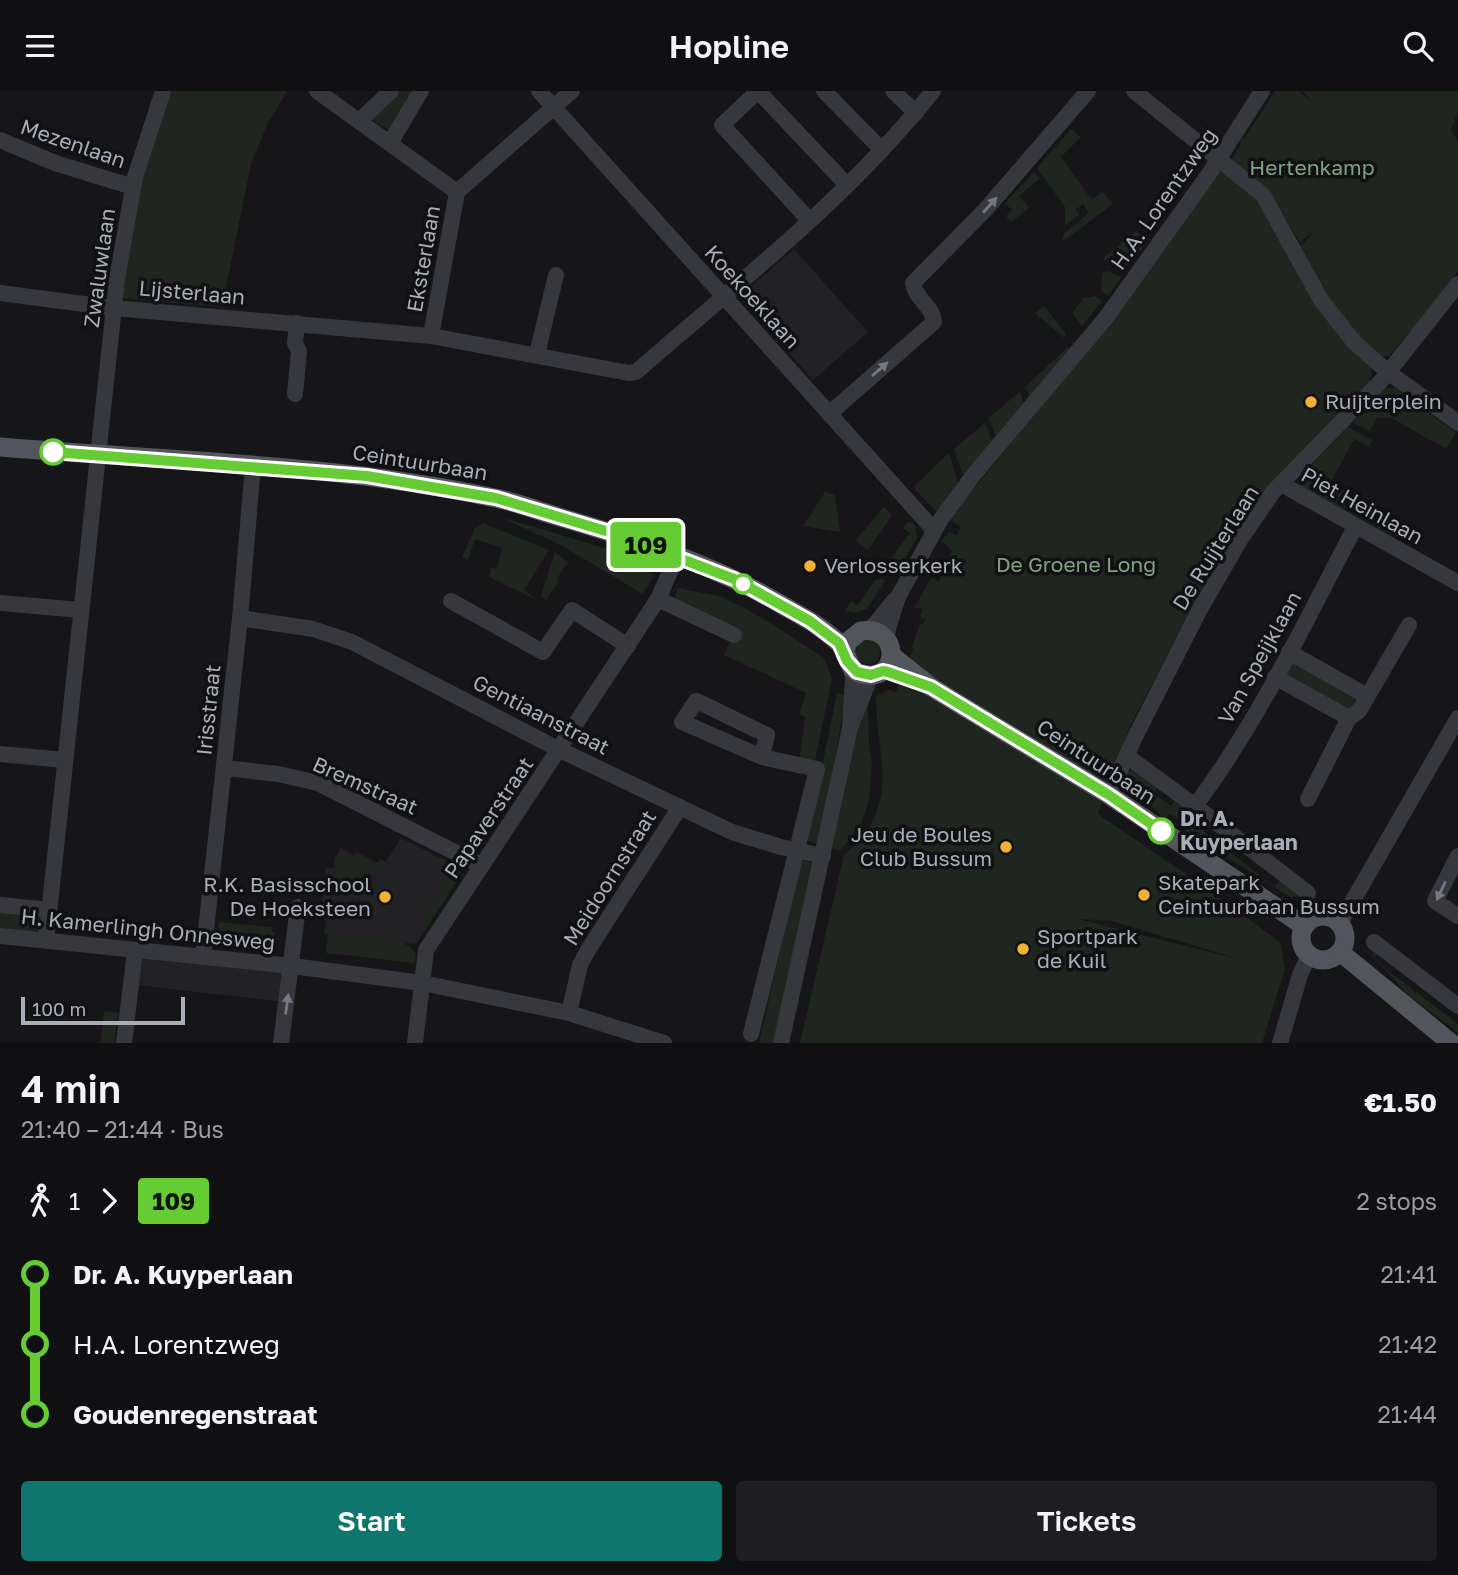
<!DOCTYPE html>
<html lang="en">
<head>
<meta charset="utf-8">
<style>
  :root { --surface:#101012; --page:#1e1e20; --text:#f1f3f6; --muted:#9c9d9f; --accent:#0f766e }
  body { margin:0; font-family:"Golos Text",sans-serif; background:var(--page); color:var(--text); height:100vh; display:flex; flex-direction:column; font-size:26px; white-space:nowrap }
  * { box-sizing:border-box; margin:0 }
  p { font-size:23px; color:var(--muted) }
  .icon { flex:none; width:38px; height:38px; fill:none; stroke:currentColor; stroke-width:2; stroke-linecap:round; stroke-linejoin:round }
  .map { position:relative; height:952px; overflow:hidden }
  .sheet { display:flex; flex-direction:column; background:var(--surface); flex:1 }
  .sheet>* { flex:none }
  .badge { padding:0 14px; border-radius:5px; font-size:24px; line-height:46px }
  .scale { position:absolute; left:21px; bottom:18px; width:164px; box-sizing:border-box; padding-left:7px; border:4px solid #a8adb8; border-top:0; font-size:19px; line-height:24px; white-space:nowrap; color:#a8adb8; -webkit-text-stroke:5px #111113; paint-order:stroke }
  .map>.badge { position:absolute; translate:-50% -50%; box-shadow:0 0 0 4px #fff }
  .legs { display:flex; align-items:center; gap:10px; height:77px; padding:0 21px; font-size:23px }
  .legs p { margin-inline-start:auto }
  .head { display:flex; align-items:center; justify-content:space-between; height:119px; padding:0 21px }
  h1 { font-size:38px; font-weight:600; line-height:52px }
  .cta { display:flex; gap:14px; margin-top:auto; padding:14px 21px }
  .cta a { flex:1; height:80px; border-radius:7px; background:var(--accent); color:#fff; font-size:28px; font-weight:600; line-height:80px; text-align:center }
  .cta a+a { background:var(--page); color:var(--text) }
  ul { padding:0 21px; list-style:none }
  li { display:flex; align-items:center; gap:24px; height:70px; font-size:26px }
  li i { display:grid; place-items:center; width:10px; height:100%; margin:0 9px; background:currentColor }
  li i::after { content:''; width:18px; height:18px; margin:-9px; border:5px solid; border-radius:50%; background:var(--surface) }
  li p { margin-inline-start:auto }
  li:first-child i { background:linear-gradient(#0000 50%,currentColor 0) }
  li:last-child i { background:linear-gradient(currentColor 50%,#0000 0) }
  header { display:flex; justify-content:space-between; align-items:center; height:91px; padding:0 21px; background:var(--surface); font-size:32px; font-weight:600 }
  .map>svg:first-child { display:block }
  .built { fill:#222225 }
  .green { fill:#1e261f; fill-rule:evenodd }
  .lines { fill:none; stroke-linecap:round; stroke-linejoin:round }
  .minor { stroke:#37383d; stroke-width:16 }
  .major { stroke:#53555c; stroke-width:19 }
  .oneway { fill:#757881 }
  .line-1-casing { stroke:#fff; stroke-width:16 }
  .line-1 { stroke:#6c3; stroke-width:10 }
  .poi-dot { fill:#f2b134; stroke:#111113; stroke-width:2.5 }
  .stop-1-dot { fill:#fff; stroke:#6c3; stroke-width:3.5 }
  .labels { text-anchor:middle; stroke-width:7; stroke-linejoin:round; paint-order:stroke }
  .street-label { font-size:21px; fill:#a8adb8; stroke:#111113 }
  .park-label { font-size:21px; fill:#7fa381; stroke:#111113 }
  .poi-label { font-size:21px; fill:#a8adb8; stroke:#111113; text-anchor:start }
  .stop-label { font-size:21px; font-weight:bold; fill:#a8adb8; stroke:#111113; text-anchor:start }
</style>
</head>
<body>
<header><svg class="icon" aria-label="menu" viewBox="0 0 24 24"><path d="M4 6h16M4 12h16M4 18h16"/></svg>Hopline<svg class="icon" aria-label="search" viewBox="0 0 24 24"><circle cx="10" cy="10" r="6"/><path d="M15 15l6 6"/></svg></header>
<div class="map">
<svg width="1458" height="952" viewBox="0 0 1458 952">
  <rect width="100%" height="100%" fill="#161618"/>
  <g class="built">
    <path d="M 794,158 L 868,241 L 813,289 L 739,206 Z"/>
    <path d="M 401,747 L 458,776 L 461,784 L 416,853 L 324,843 L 326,828 L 320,827 L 326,777 L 334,777 L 335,767 L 341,757 L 354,764 L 356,761 L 378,772 L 380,768 L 386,771 Z"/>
    <path d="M 144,867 L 277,879 L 282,882 L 285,911 L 137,894 L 139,870 Z"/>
  </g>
  <g class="green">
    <path d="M 168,0 L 287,0 L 268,32 L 251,73 L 222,216 L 120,207 L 135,102 Z"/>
    <path d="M 400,0 L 415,0 L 390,40 L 371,28 Z"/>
    <path d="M 1275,0 L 1299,0 L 1313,12 L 1302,0 L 1458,0 L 1458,20 L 1451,39 L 1458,50 L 1458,179 L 1448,196 L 1389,265 L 1381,265 L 1370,280 L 1372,284 L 1369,288 L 1372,291 L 1279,388 L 1190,522 L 1130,635 L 1123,654 L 1125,656 L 1113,679 L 1098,723 L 1212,801 L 1281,852 L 1285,878 L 1262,952 L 800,952 L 844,764 C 904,711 876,671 876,605 L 889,599 L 896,601 L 913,559 L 912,555 L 920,533 L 924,532 L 926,527 L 922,527 L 920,524 L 923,518 L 914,517 L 931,487 L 939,490 L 952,460 L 941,450 L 949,441 L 957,444 L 961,436 L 949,428 L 1106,236 L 1109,237 L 1112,232 L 1111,229 L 1211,90 L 1214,92 L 1220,77 L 1257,106 L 1298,158 L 1316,138 L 1300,151 L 1267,99 L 1231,69 L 1241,53 L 1241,48 L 1245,47 ZM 1081,828 L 1112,830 L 1239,868 L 1081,829 Z"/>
    <path d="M 1071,38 L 1081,46 L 1061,66 L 1092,109 L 1102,101 L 1113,113 L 1062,151 L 1064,143 L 1089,122 L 1083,113 L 1075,119 L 1079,124 L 1065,135 L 1065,116 L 1037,77 Z"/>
    <path d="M 1034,81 L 1040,87 L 1019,105 L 1029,117 L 1011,131 L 1006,125 L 1012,119 L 1005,112 Z"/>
    <path d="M 1137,140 L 1147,152 L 1125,179 L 1119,176 L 1121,173 L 1102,168 Z"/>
    <path d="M 1108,180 L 1122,186 L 1108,205 L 1101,200 L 1102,182 Z"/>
    <path d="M 1096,205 L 1102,210 L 1082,235 L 1072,222 L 1084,207 Z"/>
    <path d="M 1044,215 L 1066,243 L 1064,247 L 1035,222 Z"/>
    <path d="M 1068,256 L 1070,258 L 1030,306 L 1025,296 Z"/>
    <path d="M 1384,297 L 1395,297 L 1456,342 L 1446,358 L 1392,327 L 1377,327 L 1370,340 L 1353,332 Z"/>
    <path d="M 1020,301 L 1024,312 L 996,345 L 988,327 Z"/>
    <path d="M 985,332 L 992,350 L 963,384 L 954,358 Z"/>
    <path d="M 1348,336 L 1372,349 L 1369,356 L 1354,348 L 1331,391 L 1352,404 L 1344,419 L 1304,397 L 1300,392 L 1300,386 Z"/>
    <path d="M 949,362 L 958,392 L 937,421 L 913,396 Z"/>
    <path d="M 825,401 L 835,404 L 840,441 L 803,435 Z"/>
    <path d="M 1359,407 L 1394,428 L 1392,445 L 1352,422 Z"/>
    <path d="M 884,416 L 892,424 L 868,459 L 855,450 Z"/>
    <path d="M 500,426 L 618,461 L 636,470 L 654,485 L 643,503 L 557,452 Z"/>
    <path d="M 909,430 L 915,434 L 917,447 L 898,479 L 882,480 L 910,442 L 903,437 Z"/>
    <path d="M 483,432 L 549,459 L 524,499 L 537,509 L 489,486 L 491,477 L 497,478 L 502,457 L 475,448 L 468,469 L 462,467 L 475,437 Z"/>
    <path d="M 555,461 L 568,471 L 557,487 L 559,490 L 546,509 L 541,505 Z"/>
    <path d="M 882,488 L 885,490 L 867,518 L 854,522 L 845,520 L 851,510 L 858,514 L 875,489 Z"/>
    <path d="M 678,497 L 719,505 L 743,516 L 772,533 L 824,567 L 832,588 L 814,674 L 799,672 L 805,626 L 799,623 L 806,602 L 724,564 L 736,536 L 674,508 Z"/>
    <circle cx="868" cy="561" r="12"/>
    <path d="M 1295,571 L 1356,606 L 1351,619 L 1347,621 L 1289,590 L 1286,582 L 1290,573 Z"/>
    <path d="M 837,602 L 846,604 L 820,754 L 808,750 L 808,745 Z"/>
    <path d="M 865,609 L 868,610 L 869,653 L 872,673 L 869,709 L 861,733 L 840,760 L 831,757 Z"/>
    <path d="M 1134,677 L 1158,695 L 1154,703 L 1171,715 L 1176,709 L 1195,724 L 1191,730 L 1275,796 L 1282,787 L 1305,804 L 1300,807 L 1294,805 L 1292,807 L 1177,735 L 1180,730 L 1170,723 L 1165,728 L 1144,709 L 1146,707 L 1130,691 L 1127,682 Z"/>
    <path d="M 356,762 L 377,773 L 380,768 L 386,771 L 378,786 L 361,777 L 359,792 L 335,790 L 337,765 L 353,767 Z"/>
    <path d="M 441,767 L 458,776 L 461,784 L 426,837 L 420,832 L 442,788 L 445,789 L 449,779 L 438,773 Z"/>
    <path d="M 801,769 L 813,772 L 775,952 L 759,952 Z"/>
    <path d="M 0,822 L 38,825 L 44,832 L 40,844 L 0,841 Z"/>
    <path d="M 219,831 L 272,836 L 272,841 L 275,841 L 273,857 L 217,851 Z"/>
    <path d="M 328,843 L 403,851 L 416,861 L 415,872 L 326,862 Z"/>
    <path d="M 1368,851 L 1377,860 L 1375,866 L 1386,878 L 1458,933 L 1458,941 L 1409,905 L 1372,864 L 1373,862 L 1367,856 Z"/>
    <path d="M 104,920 L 118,922 L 114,952 L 100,952 Z"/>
  </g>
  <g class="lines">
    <g class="minor">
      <path d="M 317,0 L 457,101"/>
      <path d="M 539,0 L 934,439"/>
      <path d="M 758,0 L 722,34 L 809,129"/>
      <path d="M 758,0 L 847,94"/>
      <path d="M 824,0 L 882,59"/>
      <path d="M 893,0 L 916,22"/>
      <path d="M 1134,0 L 1263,104 L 1321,209 L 1354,251 L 1388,281 L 1458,332"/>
      <path d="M 359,30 L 391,0"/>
      <path d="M 0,49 L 55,72 L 133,96"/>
      <path d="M 390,52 L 421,0"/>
      <path d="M 0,202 L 114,217 L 431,245 L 629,282 L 636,281 C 738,192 848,107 933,0"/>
      <path d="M 431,245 L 457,101 L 572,0"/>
      <path d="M 537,263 L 556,184"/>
      <path d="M 295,303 L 299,260 L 295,252 L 297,232"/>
      <path d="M 829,323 L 934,231 C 933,215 915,208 913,192 L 986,118 L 1088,0"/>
      <path d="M 1283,394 L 1458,492"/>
      <path d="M 658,508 L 734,544"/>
      <path d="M 451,510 L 543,561 L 572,519 L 628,555"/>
      <path d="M 0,512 L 81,519"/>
      <path d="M 240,527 L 313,538 L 352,551 L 560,659 L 732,741 L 781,756 L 823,765"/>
      <path d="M 868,539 C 879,532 886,517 896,508"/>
      <path d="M 887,548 L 888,537 L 898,506 L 941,428 L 975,382 L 1105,228 L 1209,83 L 1262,0"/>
      <path d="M 1289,561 L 1367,605"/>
      <path d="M 851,576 L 853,588 L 850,637 L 871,584"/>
      <path d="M 1275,586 L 1349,627"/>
      <path d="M 0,663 L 65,669"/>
      <path d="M 1127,665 L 1195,715 L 1308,802"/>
      <path d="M 224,677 L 278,683 L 318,692 L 482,775"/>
      <path d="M 1109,704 L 1135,646 L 1199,520 L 1240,449 L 1273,401 L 1382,289 L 1458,193"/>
      <path d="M 1308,708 L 1349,627 L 1359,620 L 1409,534"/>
      <path d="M 1195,715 C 1259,629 1306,530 1355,436"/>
      <path d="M 1458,765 L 1435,810 L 1458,825"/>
      <path d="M 0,814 L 49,819"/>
      <path d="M 1340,832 L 1458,627"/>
      <path d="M 0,845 L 292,875 L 422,892 L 569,922 L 664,952"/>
      <path d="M 46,850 L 117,188 L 135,86 L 163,0"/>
      <path d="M 1374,851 L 1458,915"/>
      <path d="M 203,866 L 240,527 L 253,375"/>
      <path d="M 569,922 L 580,874 L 588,859 L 680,716"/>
      <path d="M 751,943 L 817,678 L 762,666 L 682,631 L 696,610 L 701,612 L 767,644 L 762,666"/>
      <path d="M 124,952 L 135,860"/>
      <path d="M 281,952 L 298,816"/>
      <path d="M 415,952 L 426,859 L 658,508 L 677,465"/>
      <path d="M 781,952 L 850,637"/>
      <path d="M 1280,952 L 1300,884 L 1309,864"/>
    </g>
    <g class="major">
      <path d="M 0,356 C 165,370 333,372 495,407 C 519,412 542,421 566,428 C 623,445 681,463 735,489 C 759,500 782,514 805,527 C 816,533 829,543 839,552 C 851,563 844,583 869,584 C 901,585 898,534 861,540 L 847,551 L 845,564"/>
      <path d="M 892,565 L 931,596 L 1109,704 L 1304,835"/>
      <circle cx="1323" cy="847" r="22"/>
      <path d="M 1340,861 L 1451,952"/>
    </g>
  </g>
  <defs><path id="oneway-solid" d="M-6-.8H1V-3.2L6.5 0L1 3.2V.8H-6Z" transform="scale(1.75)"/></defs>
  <g class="oneway">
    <use href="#oneway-solid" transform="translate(990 114) rotate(-48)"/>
    <use href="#oneway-solid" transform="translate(880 278) rotate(-41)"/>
    <use href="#oneway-solid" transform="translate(1441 800) rotate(115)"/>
    <use href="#oneway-solid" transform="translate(287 913) rotate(-82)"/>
  </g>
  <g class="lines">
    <g class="line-1-casing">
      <path id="line-1" d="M 53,361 L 367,385 L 496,407 L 619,444 L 734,488 L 810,530 L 839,552 L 847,570 L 857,581 L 871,584 L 883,580 L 888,581 L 931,596 L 1109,704 L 1161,740"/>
    </g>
    <use href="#line-1" class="line-1"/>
  </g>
  <g class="poi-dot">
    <circle cx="1311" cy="311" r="7"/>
    <circle cx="810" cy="475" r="7"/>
    <circle cx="1006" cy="756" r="7"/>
    <circle cx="1144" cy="804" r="7"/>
    <circle cx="385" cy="806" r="7"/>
    <circle cx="1023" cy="858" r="7"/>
  </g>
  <g class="stop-1-dot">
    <circle cx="53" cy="361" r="12"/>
    <circle cx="743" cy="493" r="9"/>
    <circle cx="1161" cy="740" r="12"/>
  </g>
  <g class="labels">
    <g class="street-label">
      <text transform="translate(73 53) rotate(19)" y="7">Mezenlaan</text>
      <text transform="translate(1164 108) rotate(-55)" y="7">H.A. Lorentzweg</text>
      <text transform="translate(424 168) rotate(-80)" y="7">Eksterlaan</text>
      <text transform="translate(100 177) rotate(-82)" y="7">Zwaluwlaan</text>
      <text transform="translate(192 202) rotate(5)" y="7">Lijsterlaan</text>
      <text transform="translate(752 206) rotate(48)" y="7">Koekoeklaan</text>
      <text transform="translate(420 372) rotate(9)" y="7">Ceintuurbaan</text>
      <text transform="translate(1362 415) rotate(29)" y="7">Piet Heinlaan</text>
      <text transform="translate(1216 457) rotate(-58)" y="7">De Ruijterlaan</text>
      <text transform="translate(1260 567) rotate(-61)" y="7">Van Speijklaan</text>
      <text transform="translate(209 619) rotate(-84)" y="7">Irisstraat</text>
      <text transform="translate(541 624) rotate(27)" y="7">Gentiaanstraat</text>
      <text transform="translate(1096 671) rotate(33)" y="7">Ceintuurbaan</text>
      <text transform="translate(365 695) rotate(24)" y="7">Bremstraat</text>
      <text transform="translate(489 727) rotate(-56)" y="7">Papaverstraat</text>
      <text transform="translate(610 787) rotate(-58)" y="7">Meidoornstraat</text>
      <text transform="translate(148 839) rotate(6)" y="7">H. Kamerlingh Onnesweg</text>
    </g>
    <g class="park-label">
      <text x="1312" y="84">Hertenkamp</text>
      <text x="1076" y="481">De Groene Long</text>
    </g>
    <g class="poi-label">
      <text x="1325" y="318">Ruijterplein</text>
      <text x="824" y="482">Verlosserkerk</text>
      <text x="992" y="751" text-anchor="end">Jeu de Boules<tspan x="992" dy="24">Club Bussum</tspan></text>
      <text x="1158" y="799">Skatepark<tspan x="1158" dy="24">Ceintuurbaan Bussum</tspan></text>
      <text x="371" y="801" text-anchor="end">R.K. Basisschool<tspan x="371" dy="24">De Hoeksteen</tspan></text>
      <text x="1037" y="853">Sportpark<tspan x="1037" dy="24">de Kuil</tspan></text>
    </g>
    <g class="stop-label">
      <text x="1180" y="735">Dr. A.<tspan x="1180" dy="24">Kuyperlaan</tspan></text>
    </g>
  </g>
</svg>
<div class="scale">100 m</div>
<b class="badge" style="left:646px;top:454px;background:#6c3;color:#111">109</b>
</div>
<section class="sheet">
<div class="head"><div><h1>4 min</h1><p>21:40 – 21:44 · Bus</p></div><b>€1.50</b></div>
<div class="legs"><svg class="icon" aria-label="walk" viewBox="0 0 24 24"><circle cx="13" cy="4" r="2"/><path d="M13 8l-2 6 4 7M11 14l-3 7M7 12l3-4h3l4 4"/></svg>1<svg class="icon" aria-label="forward" viewBox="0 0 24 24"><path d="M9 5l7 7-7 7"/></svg><b class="badge" style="background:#6c3;color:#111">109</b><p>2 stops</p></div>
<ul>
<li><i style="color:#6c3"></i><b>Dr. A. Kuyperlaan</b><p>21:41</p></li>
<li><i style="color:#6c3"></i><span>H.A. Lorentzweg</span><p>21:42</p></li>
<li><i style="color:#6c3"></i><b>Goudenregenstraat</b><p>21:44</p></li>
</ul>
<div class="cta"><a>Start</a><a>Tickets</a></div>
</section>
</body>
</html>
